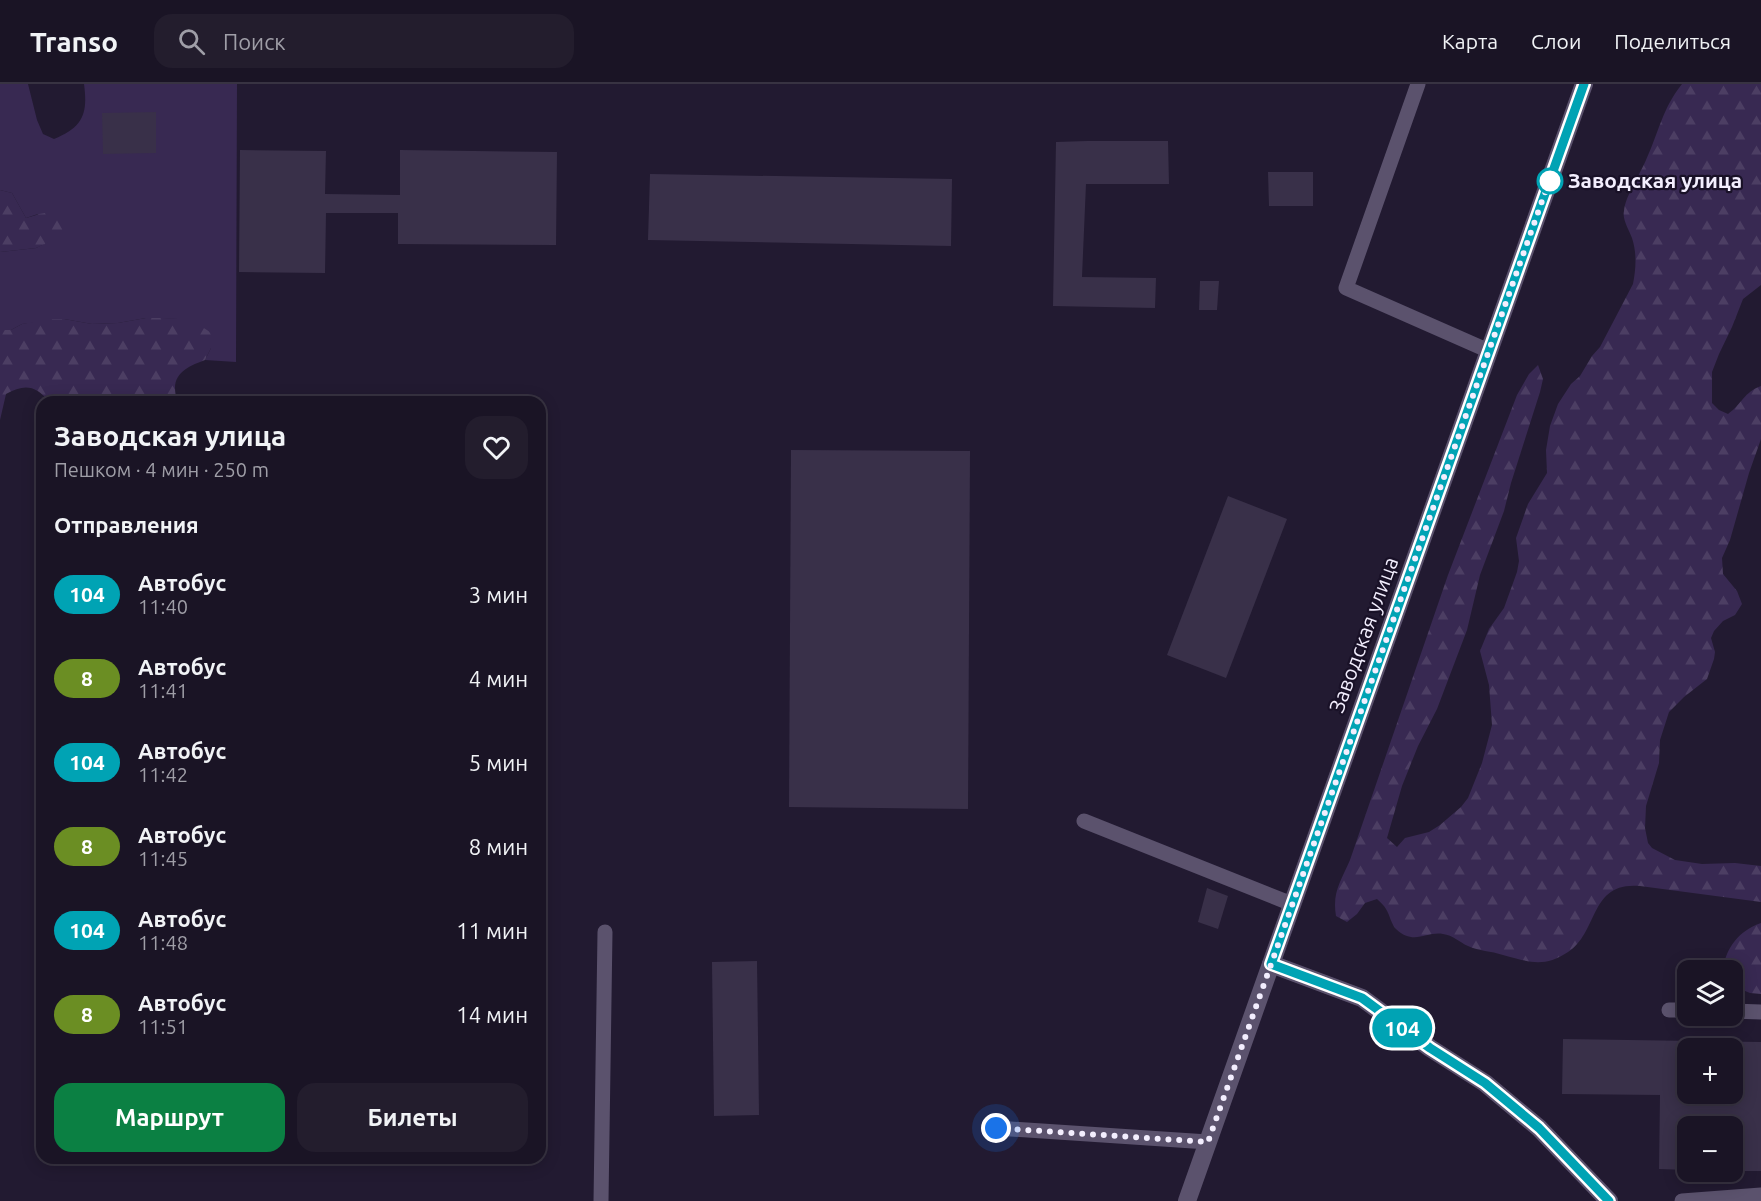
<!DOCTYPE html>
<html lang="ru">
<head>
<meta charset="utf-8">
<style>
  :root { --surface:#1a1425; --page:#231d2d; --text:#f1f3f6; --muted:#9f9ea7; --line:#383342; --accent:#0b8043 }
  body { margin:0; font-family:Ubuntu,sans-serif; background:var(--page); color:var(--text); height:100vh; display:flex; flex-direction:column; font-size:22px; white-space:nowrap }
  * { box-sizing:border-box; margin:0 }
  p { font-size:20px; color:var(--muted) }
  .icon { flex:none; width:33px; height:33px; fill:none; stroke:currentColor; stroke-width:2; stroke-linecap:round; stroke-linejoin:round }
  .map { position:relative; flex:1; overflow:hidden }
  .details { position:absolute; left:36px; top:312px; width:510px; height:768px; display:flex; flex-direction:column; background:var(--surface); border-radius:18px; box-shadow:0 3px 15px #0003,0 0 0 2px var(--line) }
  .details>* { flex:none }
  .badge { padding:0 12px; border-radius:20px; font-size:21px; line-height:39px }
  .buttons { position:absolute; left:1677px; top:876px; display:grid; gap:12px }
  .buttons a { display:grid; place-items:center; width:66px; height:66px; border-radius:12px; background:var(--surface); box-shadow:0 3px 15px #0003,0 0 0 2px var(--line); font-size:30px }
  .you { position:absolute; width:30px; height:30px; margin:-15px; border:4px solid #fff; border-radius:50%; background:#1a73e8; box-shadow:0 0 0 9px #1a73e833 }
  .map>.badge { position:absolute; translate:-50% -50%; box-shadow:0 0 0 3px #fff }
  h2 { padding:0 18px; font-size:22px; line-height:54px }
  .round { display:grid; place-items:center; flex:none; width:63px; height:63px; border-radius:18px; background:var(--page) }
  .head { display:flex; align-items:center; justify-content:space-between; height:102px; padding:0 18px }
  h1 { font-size:28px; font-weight:600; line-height:45px }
  .button { display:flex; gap:12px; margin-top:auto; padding:12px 18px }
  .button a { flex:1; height:69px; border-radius:18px; background:var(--accent); color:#fff; font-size:24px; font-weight:600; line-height:69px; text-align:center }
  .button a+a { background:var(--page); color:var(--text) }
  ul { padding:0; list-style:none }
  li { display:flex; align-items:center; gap:18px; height:84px; padding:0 18px }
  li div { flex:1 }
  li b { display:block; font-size:22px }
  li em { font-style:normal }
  li .badge { min-width:66px; font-weight:700; text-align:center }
  header { display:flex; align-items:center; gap:36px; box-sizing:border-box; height:84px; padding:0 30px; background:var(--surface); border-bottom:2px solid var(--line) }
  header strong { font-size:28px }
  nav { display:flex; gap:33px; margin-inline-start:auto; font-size:21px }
  .search { width:420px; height:54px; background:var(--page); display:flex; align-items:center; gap:15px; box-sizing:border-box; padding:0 21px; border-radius:18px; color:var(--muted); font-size:22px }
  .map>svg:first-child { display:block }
  .green { fill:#382952 }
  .forest { fill:url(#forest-firs) }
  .building { fill:#393049; fill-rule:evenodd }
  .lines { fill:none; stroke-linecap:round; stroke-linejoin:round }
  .lane { stroke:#5b526d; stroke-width:15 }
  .street { stroke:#5b526d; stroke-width:18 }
  .secondary { stroke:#5b526d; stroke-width:18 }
  .line-casing { stroke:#fff; stroke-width:14 }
  .line { stroke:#00a3b4; stroke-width:9 }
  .walk { stroke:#f3eefe; stroke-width:6; stroke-dasharray:0 10.8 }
  .stop-dot { fill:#fff; stroke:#00a3b4; stroke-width:3 }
  .labels { text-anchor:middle; stroke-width:4.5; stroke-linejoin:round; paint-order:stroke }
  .stop-label { font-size:21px; font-weight:bold; fill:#f3eefe; stroke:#191127; text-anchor:start }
  .street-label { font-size:21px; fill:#f3eefe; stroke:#191127 }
</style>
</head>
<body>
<header>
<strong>Transo</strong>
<div class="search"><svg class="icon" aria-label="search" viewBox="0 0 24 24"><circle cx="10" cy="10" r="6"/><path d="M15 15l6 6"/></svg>Поиск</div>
<nav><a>Карта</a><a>Слои</a><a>Поделиться</a></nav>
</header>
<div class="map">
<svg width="1761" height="1117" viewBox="0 0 1761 1117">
  <defs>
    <pattern id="forest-firs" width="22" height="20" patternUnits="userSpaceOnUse" patternTransform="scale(1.5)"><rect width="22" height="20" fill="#382952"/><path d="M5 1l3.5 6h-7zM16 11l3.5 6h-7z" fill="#4c3e63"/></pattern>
  </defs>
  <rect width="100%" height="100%" fill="#221a31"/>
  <path class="green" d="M 0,0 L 28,0 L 37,36 L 43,50 L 54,55 C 83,43 88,30 84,0 L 237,0 L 236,278 L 205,276 L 211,264 L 177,235 L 146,234 L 118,239 L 92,240 L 64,235 L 22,240 L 11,246 L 0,246 L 0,168 L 36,164 L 48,158 L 38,130 L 26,134 L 12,109 L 0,106 Z"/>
  <g class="forest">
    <path d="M 1682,0 L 1761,0 L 1761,201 L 1743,215 L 1732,243 L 1719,270 L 1712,288 L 1712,319 L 1719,326 L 1728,330 C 1742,320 1744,308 1761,302 L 1761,355 L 1749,389 L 1730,456 L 1722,474 L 1723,490 L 1737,507 L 1742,520 L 1735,531 L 1723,537 L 1714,547 L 1711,554 L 1715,568 L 1714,575 L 1707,595 L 1684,613 L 1669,628 L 1660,656 L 1659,679 L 1646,722 L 1645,744 L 1648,759 L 1652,764 L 1675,776 L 1702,780 L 1735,779 L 1761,782 L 1761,818 L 1640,802 C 1589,797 1599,848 1568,868 C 1544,884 1529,878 1503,871 C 1491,867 1479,867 1468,862 C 1459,858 1453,851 1443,850 C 1426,847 1414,862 1396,845 C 1391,840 1390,831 1386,825 C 1384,821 1380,818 1377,815 L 1365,819 L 1357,830 L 1347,838 L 1336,832 C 1332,808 1341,797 1350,776 L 1448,491 L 1517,311 L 1529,290 L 1538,281 L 1543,295 L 1540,308 L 1511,399 L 1504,427 L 1480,491 L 1467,546 L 1437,625 L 1418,662 L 1402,702 L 1387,754 L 1397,763 L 1405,754 L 1429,748 L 1440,741 L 1461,723 L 1468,714 L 1482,679 L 1492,641 L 1489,601 L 1480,567 L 1489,545 L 1504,524 L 1517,488 L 1519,477 L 1516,454 L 1528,420 L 1547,389 L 1546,366 L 1550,342 L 1558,320 L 1571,300 L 1580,292 L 1592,272 L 1600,263 L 1633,200 C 1636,185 1637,169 1632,154 C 1629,146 1622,135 1624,127 C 1625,113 1640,90 1646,76 C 1659,48 1662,25 1682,0 Z"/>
    <path d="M 0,106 L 12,109 L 26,134 C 49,127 58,123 72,145 L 61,153 L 36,164 L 0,168 Z"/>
    <path d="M 146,234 C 173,234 192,233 214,251 L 211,264 L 205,276 C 192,281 175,287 175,304 C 175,308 176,314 177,318 L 49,318 C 36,301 24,300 6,310 L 0,336 L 0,246 L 11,246 L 22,240 L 50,235 L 64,235 L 92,240 L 118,239 Z"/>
    <path d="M 1761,839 L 1761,910 L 1750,909 L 1733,902 L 1732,886 L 1723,886 C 1726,863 1739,847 1761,839 Z"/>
  </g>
  <g class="building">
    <path d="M 156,28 L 156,69 L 103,70 L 102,29 Z"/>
    <path d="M 1087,57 L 1168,57 L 1169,100 L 1086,100 L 1082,193 L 1156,194 L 1155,224 L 1053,222 L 1056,58 Z"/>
    <path d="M 240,66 L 326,67 L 325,110 L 400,111 L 400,66 L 557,68 L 556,161 L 398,160 L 398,129 L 326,129 L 325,189 L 239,188 Z"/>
    <path d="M 1268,88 L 1313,88 L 1313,122 L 1269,122 Z"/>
    <path d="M 650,90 L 952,95 L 951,162 L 648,156 Z"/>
    <path d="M 1200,197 L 1219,197 L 1217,226 L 1199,226 Z"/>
    <path d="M 791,366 L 970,367 L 968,725 L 789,723 Z"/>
    <path d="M 1228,412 L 1287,435 L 1226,594 L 1167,571 Z"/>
    <path d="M 1207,804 L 1228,812 L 1218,845 L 1198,838 Z"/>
    <path d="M 757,877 L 759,1031 L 714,1032 L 712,878 Z"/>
    <path d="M 1563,955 L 1761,958 L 1761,1087 L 1732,1087 L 1732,1042 L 1688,1042 L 1688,1086 L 1659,1085 L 1660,1011 L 1562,1010 ZM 1688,964 L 1732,964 L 1732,1010 L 1688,1010 Z"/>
  </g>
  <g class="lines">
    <g class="lane">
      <path d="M 1418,0 L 1346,204 L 1489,267"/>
      <path d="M 1084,737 L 1292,820"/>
      <path d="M 1669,926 L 1688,926"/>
      <path d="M 1732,927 L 1761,928"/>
      <path d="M 996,1044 L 1208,1058"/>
      <path d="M 601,1117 L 605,848"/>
      <path d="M 1682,1117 L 1761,1111"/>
    </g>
    <path class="street" d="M 1187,1117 L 1271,880"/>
    <path class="secondary" d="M 1584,0 L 1271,880 L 1362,914 L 1430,964 L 1485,999 L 1539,1044 L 1609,1117"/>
  </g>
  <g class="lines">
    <g class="line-casing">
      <path id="line" d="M 1584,0 L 1271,880 L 1362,914 L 1430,964 L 1485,999 L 1539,1044 L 1609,1117"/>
    </g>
    <use href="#line" class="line"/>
    <path class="walk" d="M 996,1044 L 1208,1058 L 1552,89 L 1550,97"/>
  </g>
  <circle class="stop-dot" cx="1550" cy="97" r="12"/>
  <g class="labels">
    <g class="stop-label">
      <text x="1568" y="104">Заводская улица</text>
    </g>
    <g class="street-label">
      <text transform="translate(1364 551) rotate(-70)" y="7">Заводская улица</text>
    </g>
  </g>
</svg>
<div class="buttons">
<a><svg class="icon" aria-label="layers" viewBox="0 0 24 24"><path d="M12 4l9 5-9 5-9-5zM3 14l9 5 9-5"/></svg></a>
<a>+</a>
<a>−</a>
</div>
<div class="you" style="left:996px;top:1044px"></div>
<b class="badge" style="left:1402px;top:944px;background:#00a3b4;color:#fff">104</b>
<section class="details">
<div class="head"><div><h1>Заводская улица</h1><p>Пешком · 4 мин · 250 m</p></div><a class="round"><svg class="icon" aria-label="heart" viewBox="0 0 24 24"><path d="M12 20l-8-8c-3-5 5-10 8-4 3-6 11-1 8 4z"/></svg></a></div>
<h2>Отправления</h2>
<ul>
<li><span class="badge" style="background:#00a3b4;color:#fff">104</span><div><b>Автобус</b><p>11:40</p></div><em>3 мин</em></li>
<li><span class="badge" style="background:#6b8e23;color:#fff">8</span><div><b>Автобус</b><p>11:41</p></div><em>4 мин</em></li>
<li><span class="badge" style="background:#00a3b4;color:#fff">104</span><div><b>Автобус</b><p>11:42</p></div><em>5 мин</em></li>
<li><span class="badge" style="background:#6b8e23;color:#fff">8</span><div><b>Автобус</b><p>11:45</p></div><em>8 мин</em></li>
<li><span class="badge" style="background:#00a3b4;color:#fff">104</span><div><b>Автобус</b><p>11:48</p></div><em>11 мин</em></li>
<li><span class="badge" style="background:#6b8e23;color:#fff">8</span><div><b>Автобус</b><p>11:51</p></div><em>14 мин</em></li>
</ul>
<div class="button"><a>Маршрут</a><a>Билеты</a></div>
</section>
</div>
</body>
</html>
